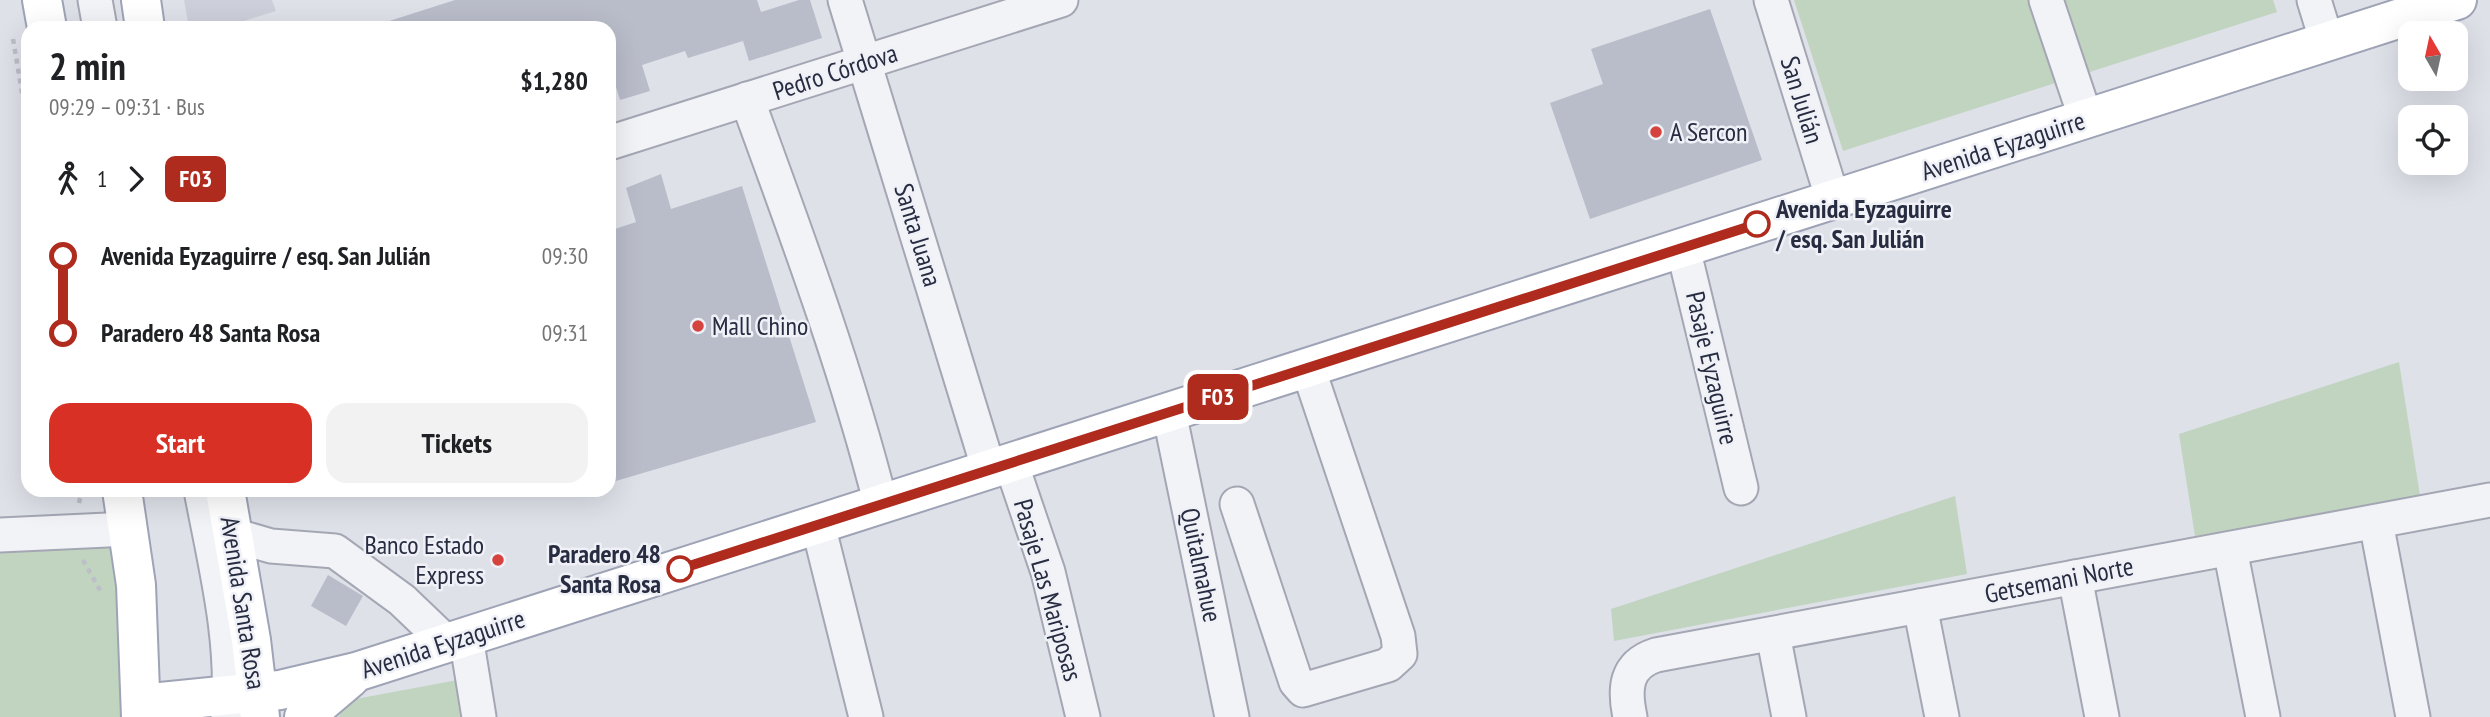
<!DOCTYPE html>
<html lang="en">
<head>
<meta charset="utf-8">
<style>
  :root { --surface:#fff; --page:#f2f2f2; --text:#202124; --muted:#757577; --accent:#d93025 }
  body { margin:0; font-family:"PT Sans Narrow",sans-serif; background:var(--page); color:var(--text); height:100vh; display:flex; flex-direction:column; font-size:26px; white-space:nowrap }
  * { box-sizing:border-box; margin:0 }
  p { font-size:23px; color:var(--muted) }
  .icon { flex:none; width:38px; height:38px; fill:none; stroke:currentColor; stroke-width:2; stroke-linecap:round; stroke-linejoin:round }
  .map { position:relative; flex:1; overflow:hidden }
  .side { position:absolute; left:21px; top:21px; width:595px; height:476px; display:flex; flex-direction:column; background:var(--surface); border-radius:21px; box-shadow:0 7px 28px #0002 }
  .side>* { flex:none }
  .badge { padding:0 14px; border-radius:10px; font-size:24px; line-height:46px }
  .needle { width:46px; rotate:351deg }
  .controls { position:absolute; left:2398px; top:21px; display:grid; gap:14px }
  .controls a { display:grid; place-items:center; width:70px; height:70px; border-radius:14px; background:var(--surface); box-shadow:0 7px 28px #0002; font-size:35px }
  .map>.badge { position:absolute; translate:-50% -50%; box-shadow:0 0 0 4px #fff }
  .legs { display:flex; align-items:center; gap:10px; height:77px; padding:0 28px; font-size:23px }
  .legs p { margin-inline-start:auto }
  .summary { display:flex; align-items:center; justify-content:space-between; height:119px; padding:0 28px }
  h1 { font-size:38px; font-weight:800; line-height:52px }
  .action { display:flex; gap:14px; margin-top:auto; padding:14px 28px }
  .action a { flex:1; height:80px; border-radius:21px; background:var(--accent); color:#fff; font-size:28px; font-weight:800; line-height:80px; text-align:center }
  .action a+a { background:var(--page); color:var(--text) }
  ul { padding:0 28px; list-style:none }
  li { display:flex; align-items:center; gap:24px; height:77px; font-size:26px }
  li i { display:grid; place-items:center; width:10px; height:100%; margin:0 9px; background:currentColor }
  li i::after { content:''; width:18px; height:18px; margin:-9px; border:5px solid; border-radius:50%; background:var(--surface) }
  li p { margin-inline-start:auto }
  li:first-child i { background:linear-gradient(#0000 50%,currentColor 0) }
  li:last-child i { background:linear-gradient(currentColor 50%,#0000 0) }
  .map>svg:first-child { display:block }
  .built { fill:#cdd0db }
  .green { fill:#c1d4c0 }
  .building { fill:#b9bcc9 }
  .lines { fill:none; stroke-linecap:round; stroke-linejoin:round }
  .minor-casing { stroke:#a4a7b3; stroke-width:37 }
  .major-casing { stroke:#9ea3b6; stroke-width:42 }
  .path { stroke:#bdbfc8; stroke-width:4.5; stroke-dasharray:5 5; stroke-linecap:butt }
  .minor { stroke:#f2f3f7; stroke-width:33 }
  .major { stroke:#fff; stroke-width:38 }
  .line-1-casing { stroke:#fff; stroke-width:16 }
  .line-1 { stroke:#af2b1e; stroke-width:10 }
  .poi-dot { fill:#d4433e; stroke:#eff1f7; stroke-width:2.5 }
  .stop-1-dot { fill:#fff; stroke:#af2b1e; stroke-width:3.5 }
  .labels { text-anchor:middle; stroke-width:5; stroke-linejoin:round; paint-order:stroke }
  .street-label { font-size:26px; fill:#272c41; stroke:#eff1f7 }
  .poi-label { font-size:26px; fill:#272c41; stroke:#eff1f7; text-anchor:start }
  .stop-label { font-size:26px; font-weight:bold; fill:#272c41; stroke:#eff1f7; text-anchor:start }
</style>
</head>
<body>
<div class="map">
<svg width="2490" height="717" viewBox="0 0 2490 717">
  <rect width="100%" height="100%" fill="#dfe1e9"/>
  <path class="built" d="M 184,0 L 272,0 L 276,11 L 221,28 L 189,28 Z"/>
  <g class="green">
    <path d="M 1794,0 L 2273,0 L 2277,12 L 1843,151 Z"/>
    <path d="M 2399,362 L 2421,502 L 2195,536 L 2179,434 Z"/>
    <path d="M 1955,496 L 1967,574 L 1614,641 L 1611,609 Z"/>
    <path d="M 0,545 L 115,545 L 125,717 L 0,717 Z"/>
    <path d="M 463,679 L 468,717 L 338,717 L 350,700 Z"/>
  </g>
  <g class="building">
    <path d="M 455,0 L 757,0 L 761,12 L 799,0 L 810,0 L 822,38 L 749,61 L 743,41 L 688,58 L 685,51 L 642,65 L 650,91 L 620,100 L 609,64 L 609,28 L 384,28 L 383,23 Z"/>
    <path d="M 1710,9 L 1762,160 L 1590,219 L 1550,103 L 1603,84 L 1591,49 Z"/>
    <path d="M 661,174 L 671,209 L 742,186 L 816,422 L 609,483 L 609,231 L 636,222 L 626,188 Z"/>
    <path d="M 328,575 L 363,596 L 346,626 L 311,606 Z"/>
  </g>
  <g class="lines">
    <g class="minor-casing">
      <g id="minor">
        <path d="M 95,0 L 100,28"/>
        <path d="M 845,0 L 989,470"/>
        <path d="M 1771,0 L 1833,200"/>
        <path d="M 2046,0 L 2086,119"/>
        <path d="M 2314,0 L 2327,42"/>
        <path d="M 747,99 C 796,233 846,367 881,505"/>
        <path d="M 609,143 L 1061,0"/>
        <path d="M 1683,248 L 1741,488"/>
        <path d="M 1169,412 L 1232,717"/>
        <path d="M 1011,463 L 1048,572 L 1083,717"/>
        <path d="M 201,490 C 215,565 235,640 228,717"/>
        <path d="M 1237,504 L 1296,682 L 1303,690 L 1388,665 L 1400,654 L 1398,636 L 1308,368"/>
        <path d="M 2376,522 L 2413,717"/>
        <path d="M 818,525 L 866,717"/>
        <path d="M 0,535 L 129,529"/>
        <path d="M 233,535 L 271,546 L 335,551 L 402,600 L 447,643"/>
        <path d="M 2230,549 L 2263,717"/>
        <path d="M 2075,577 L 2102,717"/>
        <path d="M 1920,606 L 1942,717"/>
        <path d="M 1773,634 L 1789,717"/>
        <path d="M 466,637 L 479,717"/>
        <path d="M 1630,717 C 1624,689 1625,665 1656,655 L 2490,500"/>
      </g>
    </g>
    <g class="major-casing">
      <g id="major">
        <path d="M 42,0 L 47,28"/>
        <path d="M 141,0 L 145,28"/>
        <path d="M 122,490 L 136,585 L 141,717"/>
        <path d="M 225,490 L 251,640 L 260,717"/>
        <path d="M 141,704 L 280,690 L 356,672 L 2457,0"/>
        <path d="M 304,717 L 350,678"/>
      </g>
    </g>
    <g class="path">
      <path d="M 13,39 L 28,128"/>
      <path d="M 79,503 L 82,490"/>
      <path d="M 83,560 L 101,592"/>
    </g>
    <use href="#minor" class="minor"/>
    <use href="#major" class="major"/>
  </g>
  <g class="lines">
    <g class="line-1-casing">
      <path id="line-1" d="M 680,569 L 1757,224"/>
    </g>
    <use href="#line-1" class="line-1"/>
  </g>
  <g class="poi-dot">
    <circle cx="1656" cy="132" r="7"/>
    <circle cx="698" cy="326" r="7"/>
    <circle cx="498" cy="560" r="7"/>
  </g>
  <g class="stop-1-dot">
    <circle cx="1757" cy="224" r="12"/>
    <circle cx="680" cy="569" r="12"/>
  </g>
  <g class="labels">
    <g class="street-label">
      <text transform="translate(835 72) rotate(-18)" y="9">Pedro Córdova</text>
      <text transform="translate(1802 100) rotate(73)" y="9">San Julián</text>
      <text transform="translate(2003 146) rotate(-18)" y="9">Avenida Eyzaguirre</text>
      <text transform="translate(918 235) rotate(73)" y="9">Santa Juana</text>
      <text transform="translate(1712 368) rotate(77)" y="9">Pasaje Eyzaguirre</text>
      <text transform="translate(1201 565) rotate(78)" y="9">Quitalmahue</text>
      <text transform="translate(2059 580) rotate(-11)" y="9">Getsemani Norte</text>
      <text transform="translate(1048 590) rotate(74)" y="9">Pasaje Las Mariposas</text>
      <text transform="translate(243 603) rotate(81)" y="9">Avenida Santa Rosa</text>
      <text transform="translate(443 644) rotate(-18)" y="9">Avenida Eyzaguirre</text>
    </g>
    <g class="poi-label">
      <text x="1670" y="141">A Sercon</text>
      <text x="712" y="335">Mall Chino</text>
      <text x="484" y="554" text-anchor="end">Banco Estado<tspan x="484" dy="30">Express</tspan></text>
    </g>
    <g class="stop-label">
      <text x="1776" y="218">Avenida Eyzaguirre<tspan x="1776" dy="30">/ esq. San Julián</tspan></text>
      <text x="661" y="563" text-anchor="end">Paradero 48<tspan x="661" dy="30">Santa Rosa</tspan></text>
    </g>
  </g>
</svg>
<div class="controls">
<a><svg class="needle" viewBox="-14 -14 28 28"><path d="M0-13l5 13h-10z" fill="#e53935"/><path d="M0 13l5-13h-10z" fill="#757577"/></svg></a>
<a><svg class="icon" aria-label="locate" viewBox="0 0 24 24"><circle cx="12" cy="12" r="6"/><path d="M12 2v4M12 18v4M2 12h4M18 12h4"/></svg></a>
</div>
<b class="badge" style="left:1218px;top:397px;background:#af2b1e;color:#fff">F03</b>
<section class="side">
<div class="summary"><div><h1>2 min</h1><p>09:29 – 09:31 · Bus</p></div><b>$1,280</b></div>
<div class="legs"><svg class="icon" aria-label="walk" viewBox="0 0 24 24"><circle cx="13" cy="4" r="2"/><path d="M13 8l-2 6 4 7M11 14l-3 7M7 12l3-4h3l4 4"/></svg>1<svg class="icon" aria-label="forward" viewBox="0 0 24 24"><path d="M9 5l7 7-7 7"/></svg><b class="badge" style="background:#af2b1e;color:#fff">F03</b></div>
<ul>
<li><i style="color:#af2b1e"></i><b>Avenida Eyzaguirre / esq. San Julián</b><p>09:30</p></li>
<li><i style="color:#af2b1e"></i><b>Paradero 48 Santa Rosa</b><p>09:31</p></li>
</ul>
<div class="action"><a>Start</a><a>Tickets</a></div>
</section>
</div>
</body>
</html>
